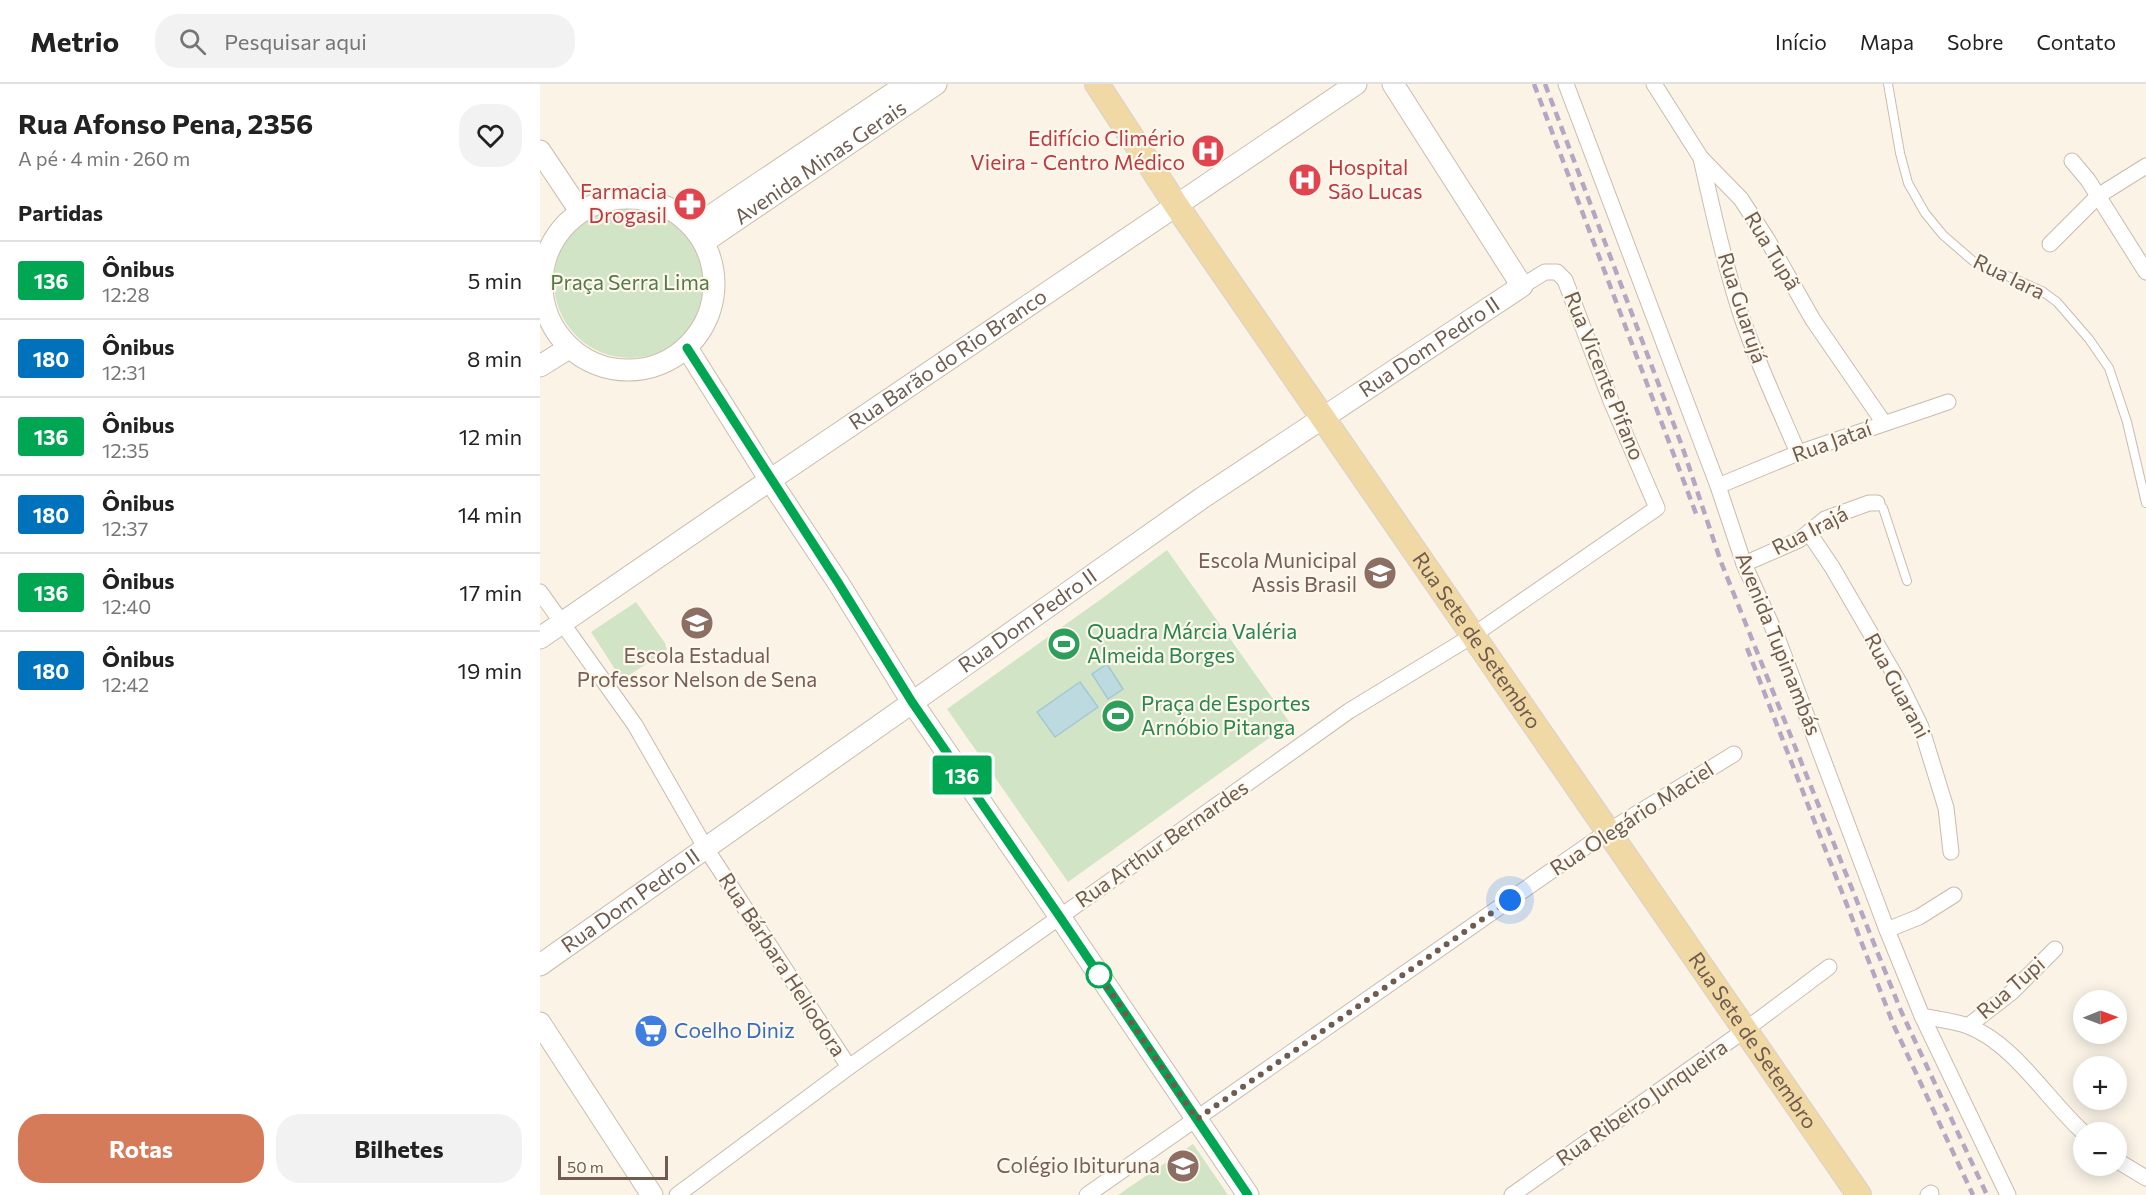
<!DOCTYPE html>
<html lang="pt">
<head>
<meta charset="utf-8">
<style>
  :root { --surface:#fff; --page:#f2f2f2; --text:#222; --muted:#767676; --line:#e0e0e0; --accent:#d67b59 }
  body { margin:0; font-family:Commissioner,sans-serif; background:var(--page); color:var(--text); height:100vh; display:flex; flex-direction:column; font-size:22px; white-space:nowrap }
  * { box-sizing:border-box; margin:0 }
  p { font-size:20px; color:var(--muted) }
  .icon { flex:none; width:33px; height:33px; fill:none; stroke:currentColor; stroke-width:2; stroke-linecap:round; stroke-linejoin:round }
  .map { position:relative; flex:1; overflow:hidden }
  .side { display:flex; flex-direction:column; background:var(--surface); width:540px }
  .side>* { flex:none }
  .badge { padding:0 12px; border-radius:4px; font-size:21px; line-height:39px }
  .needle { width:39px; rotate:89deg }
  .tools { position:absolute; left:1533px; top:906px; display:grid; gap:12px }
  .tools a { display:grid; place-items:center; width:54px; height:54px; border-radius:50%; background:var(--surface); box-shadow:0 3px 15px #0003; font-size:30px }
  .scale { position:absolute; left:18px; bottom:15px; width:110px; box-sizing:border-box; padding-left:6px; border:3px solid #705c4e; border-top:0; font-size:16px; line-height:21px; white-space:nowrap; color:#705c4e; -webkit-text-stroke:4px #fdf7ec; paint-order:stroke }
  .you { position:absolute; width:30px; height:30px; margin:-15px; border:4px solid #fff; border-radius:50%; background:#1a73e8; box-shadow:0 0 0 9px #1a73e833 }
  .map>.badge { position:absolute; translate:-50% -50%; box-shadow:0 0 0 3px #fff }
  h2 { padding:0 18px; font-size:22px; line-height:54px }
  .round { display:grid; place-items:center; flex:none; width:63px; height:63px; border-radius:24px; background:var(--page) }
  .headline { display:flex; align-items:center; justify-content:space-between; height:102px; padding:0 18px }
  h1 { font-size:28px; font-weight:700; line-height:45px }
  .cta { display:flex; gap:12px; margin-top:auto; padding:12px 18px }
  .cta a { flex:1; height:69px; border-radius:24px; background:var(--accent); color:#fff; font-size:24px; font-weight:700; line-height:69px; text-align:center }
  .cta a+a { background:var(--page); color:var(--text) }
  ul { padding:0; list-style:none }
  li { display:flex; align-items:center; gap:18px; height:78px; padding:0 18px; border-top:2px solid var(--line) }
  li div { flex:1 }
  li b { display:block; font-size:22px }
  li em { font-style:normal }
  li .badge { min-width:66px; font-weight:700; text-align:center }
  header { display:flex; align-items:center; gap:36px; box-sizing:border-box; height:84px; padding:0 30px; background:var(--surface); border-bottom:2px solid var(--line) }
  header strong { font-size:28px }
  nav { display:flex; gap:33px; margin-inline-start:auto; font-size:21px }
  .search { width:420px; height:54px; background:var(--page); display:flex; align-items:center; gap:15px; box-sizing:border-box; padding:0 21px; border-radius:24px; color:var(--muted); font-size:22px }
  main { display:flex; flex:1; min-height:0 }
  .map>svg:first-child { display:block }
  .green { fill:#d1e5c6 }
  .water { fill:#bddae1; stroke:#a4c8d1; stroke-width:1.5 }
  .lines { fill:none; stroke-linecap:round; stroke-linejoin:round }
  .lane-casing { stroke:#cabbad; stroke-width:10 }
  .street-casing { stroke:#cabbad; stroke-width:17 }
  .secondary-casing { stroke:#ccbcac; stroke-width:23 }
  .primary-casing { stroke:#d7d1cd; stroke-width:26 }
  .lane { stroke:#fff; stroke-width:8 }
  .street { stroke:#fff; stroke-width:15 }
  .secondary { stroke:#fff; stroke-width:21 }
  .primary { stroke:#f1d9a6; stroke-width:24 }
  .rail { stroke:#b6a6c2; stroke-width:4.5; stroke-dasharray:9 6; stroke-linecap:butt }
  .line-casing { stroke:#fff; stroke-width:14 }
  .line { stroke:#00a651; stroke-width:9 }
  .walk { stroke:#705c4e; stroke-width:6; stroke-dasharray:0 10.8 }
  .stop-dot { fill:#fff; stroke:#00a651; stroke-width:3 }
  .labels { text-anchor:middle; stroke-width:4.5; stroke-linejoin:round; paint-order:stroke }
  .health-label { font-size:21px; fill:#be3a42; stroke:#fdf7ec; text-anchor:end }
  .street-label { font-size:21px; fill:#705c4e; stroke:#fdf7ec }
  .park-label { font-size:21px; fill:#557a4a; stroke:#fdf7ec }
  .education-label { font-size:21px; fill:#785e54; stroke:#fdf7ec; text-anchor:end }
  .leisure-label { font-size:21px; fill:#27864d; stroke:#fdf7ec; text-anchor:start }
  .shop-label { font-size:21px; fill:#366cbe; stroke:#fdf7ec; text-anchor:start }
</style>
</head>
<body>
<header>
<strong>Metrio</strong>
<div class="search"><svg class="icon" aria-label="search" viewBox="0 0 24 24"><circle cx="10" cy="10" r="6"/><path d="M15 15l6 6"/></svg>Pesquisar aqui</div>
<nav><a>Início</a><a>Mapa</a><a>Sobre</a><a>Contato</a></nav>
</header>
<main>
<section class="side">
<div class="headline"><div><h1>Rua Afonso Pena, 2356</h1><p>A pé · 4 min · 260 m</p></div><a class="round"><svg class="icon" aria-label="heart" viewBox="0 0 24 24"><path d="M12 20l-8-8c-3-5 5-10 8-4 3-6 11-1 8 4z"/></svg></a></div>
<h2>Partidas</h2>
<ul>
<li><span class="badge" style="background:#00a651;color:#fff">136</span><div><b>Ônibus</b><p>12:28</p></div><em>5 min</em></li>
<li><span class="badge" style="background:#0072bc;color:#fff">180</span><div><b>Ônibus</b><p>12:31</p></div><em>8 min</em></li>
<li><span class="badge" style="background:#00a651;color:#fff">136</span><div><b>Ônibus</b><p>12:35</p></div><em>12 min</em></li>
<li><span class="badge" style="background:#0072bc;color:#fff">180</span><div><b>Ônibus</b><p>12:37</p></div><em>14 min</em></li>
<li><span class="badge" style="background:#00a651;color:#fff">136</span><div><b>Ônibus</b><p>12:40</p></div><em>17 min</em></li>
<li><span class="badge" style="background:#0072bc;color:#fff">180</span><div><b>Ônibus</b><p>12:42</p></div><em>19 min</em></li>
</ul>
<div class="cta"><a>Rotas</a><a>Bilhetes</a></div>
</section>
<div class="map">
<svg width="1606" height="1111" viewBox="0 0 1606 1111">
  <rect width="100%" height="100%" fill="#faf3e6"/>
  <g class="green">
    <circle cx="90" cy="198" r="76"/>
    <path d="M 627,466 L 750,639 L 528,798 L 407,625 L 564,513 Z"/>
    <path d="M 96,518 L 125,559 L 127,566 L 82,596 L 51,548 Z"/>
    <path d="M 653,1060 L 688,1111 L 578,1111 Z"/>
  </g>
  <g class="water">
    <path d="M 567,580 L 583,605 L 568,615 L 552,590 Z"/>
    <path d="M 540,598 L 558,623 L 515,653 L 497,628 Z"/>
  </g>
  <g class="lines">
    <g class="lane-casing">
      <g id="lane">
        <path d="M 1348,0 L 1360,69 L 1368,99 L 1385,129 L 1403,151 L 1433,177 L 1502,207 L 1517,218 L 1549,255 L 1569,284 L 1587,338 L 1606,419"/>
        <path d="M 1337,419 L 1343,424 L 1367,497"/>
      </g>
    </g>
    <g class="street-casing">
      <g id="street">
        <path d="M 1026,0 L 1178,402 L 1204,480 L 1237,553 L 1347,846 L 1382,932 L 1468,1111"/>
        <path d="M 1114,0 L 1161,74 L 1201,115 L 1227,155 L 1273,236 L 1344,339"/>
        <path d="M 1161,74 C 1173,128 1185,182 1202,234 C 1218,280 1239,324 1258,369"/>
        <path d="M 1532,77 L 1548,96 L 1606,188"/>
        <path d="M 1510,160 L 1558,112 L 1606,82"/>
        <path d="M 1178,402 L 1258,369 L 1408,318"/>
        <path d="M 1269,449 L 1292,483 L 1360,600 L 1381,643 L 1406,724 L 1411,768"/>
        <path d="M 1204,480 L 1259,456 L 1285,435 L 1329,419 L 1337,419"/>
        <path d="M 0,508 L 95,641 L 165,763 L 309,983"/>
        <path d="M 1347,846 L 1379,833 L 1414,811"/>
        <path d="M 1382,932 C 1397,935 1414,937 1428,942 C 1475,960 1507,1016 1544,1049"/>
        <path d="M 1428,942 L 1472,908 L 1515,865"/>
        <path d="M 1576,1076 L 1606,1094"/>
        <path d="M 137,1111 L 309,983 L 809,627 L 932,552 L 1117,424 L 1071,317 L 1025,196 L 1017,188 L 1005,188 L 982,202"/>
        <path d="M 547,1111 L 1067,748 L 1194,670"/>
        <path d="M 972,1111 L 1205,946 L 1289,883"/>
        <path d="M 1388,1111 L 1391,1109"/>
      </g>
    </g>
    <g class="secondary-casing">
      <g id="secondary">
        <path d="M 0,67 L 40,127"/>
        <circle cx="88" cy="200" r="86"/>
        <path d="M 154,143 L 367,0"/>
        <path id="s1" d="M 164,158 L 396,0"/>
        <path d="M 147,264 L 230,396 L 299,500 L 372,618 L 520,833 L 708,1111"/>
        <path d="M 0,282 L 29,264"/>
        <path id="s2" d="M 0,554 L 230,396 L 816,0"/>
        <path id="s3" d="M 0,881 L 662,414 L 982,202 L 853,0"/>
        <path d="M 0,939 L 112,1111"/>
      </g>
    </g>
    <g class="primary-casing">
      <g id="primary">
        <path id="s4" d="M 557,0 L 636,121 L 1319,1111"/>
      </g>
    </g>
    <use href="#lane" class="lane"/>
    <use href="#street" class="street"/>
    <use href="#secondary" class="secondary"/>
    <use href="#primary" class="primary"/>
    <g class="rail">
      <path d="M 994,0 L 1158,435"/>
      <path d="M 1005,0 L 1142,362 L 1181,478 L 1361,927 L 1447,1111"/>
      <path d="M 1207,564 L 1354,942 L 1433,1111"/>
    </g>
  </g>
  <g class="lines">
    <g class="line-casing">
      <path id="line" d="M 147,264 L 299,500 L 372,618 L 520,833 L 708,1111"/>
    </g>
    <use href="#line" class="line"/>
    <path class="walk" d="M 559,891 L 557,888 L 657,1035 L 970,816"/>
  </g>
  <defs>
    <g id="hospital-disc" transform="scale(1.725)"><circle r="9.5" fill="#e0444e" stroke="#fdf7ec"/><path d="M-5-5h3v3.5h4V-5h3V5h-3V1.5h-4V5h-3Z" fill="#fff"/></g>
    <g id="pharmacy-disc" transform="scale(1.725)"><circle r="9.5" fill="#e0444e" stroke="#fdf7ec"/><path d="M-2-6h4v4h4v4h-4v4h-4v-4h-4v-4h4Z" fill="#fff"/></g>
    <g id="school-disc" transform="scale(1.725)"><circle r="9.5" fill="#8d6e63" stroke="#fdf7ec"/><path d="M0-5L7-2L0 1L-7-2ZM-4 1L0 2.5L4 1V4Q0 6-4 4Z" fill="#fff"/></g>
    <g id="stadium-disc" transform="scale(1.725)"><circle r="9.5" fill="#2e9e5b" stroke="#fdf7ec"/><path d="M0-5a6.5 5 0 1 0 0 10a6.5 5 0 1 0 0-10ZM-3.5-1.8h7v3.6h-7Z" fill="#fff"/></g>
    <g id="supermarket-disc" transform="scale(1.725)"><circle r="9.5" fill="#3f7fe0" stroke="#fdf7ec"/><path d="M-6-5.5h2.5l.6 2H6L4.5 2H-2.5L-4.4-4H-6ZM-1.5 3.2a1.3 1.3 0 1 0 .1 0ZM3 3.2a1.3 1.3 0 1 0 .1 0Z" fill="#fff"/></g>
  </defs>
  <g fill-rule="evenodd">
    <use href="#hospital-disc" x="668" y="67"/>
    <use href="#hospital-disc" x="765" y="96"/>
    <use href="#pharmacy-disc" x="150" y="120"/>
    <use href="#school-disc" x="840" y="489"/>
    <use href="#school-disc" x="157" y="539"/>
    <use href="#stadium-disc" x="524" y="560"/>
    <use href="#stadium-disc" x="578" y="632"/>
    <use href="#supermarket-disc" x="111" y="947"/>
    <use href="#school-disc" x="643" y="1082"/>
  </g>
  <circle class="stop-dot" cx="559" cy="891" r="12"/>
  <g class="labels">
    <g class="health-label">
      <text x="645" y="62">Edifício Climério<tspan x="645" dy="24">Vieira - Centro Médico</tspan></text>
      <text x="788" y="91" text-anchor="start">Hospital<tspan x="788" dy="24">São Lucas</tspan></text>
      <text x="127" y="115">Farmacia<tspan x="127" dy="24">Drogasil</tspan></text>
    </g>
    <g class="street-label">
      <text dy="7" stroke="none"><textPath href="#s1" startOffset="141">Avenida Minas Gerais</textPath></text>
      <text transform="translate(1232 167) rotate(59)" y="7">Rua Tupã</text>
      <text transform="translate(1469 193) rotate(26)" y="7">Rua Iara</text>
      <text transform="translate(1202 224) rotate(72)" y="7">Rua Guarujá</text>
      <text dy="7" stroke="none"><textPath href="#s3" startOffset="1083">Rua Dom Pedro II</textPath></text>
      <text dy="7" stroke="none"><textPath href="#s2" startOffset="494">Rua Barão do Rio Branco</textPath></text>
      <text transform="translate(1064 292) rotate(68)" y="7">Rua Vicente Pifano</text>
      <text transform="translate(1292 358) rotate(-20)" y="7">Rua Jataí</text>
      <text transform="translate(1270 447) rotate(-27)" y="7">Rua Irajá</text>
      <text dy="7" stroke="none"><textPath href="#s3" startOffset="597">Rua Dom Pedro II</textPath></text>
      <text dy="7" stroke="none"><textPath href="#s4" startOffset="674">Rua Sete de Setembro</textPath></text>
      <text transform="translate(1238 560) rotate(68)" y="7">Avenida Tupinambás</text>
      <text transform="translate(1357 602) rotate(62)" y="7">Rua Guarani</text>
      <text transform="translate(1092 735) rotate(-33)" y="7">Rua Olegário Maciel</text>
      <text transform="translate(622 760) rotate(-35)" y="7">Rua Arthur Bernardes</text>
      <text dy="7" stroke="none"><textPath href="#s3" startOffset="111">Rua Dom Pedro II</textPath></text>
      <text transform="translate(242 881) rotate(57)" y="7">Rua Bárbara Heliodora</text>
      <text transform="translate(1471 904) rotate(-41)" y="7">Rua Tupi</text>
      <text dy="7" stroke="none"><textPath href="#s4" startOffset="1160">Rua Sete de Setembro</textPath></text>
      <text transform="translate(1102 1019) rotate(-35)" y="7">Rua Ribeiro Junqueira</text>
    </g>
    <g class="park-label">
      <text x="90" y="206">Praça Serra Lima</text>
    </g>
    <g class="education-label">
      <text x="817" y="484">Escola Municipal<tspan x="817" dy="24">Assis Brasil</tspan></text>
      <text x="157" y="579" text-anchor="middle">Escola Estadual<tspan x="157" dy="24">Professor Nelson de Sena</tspan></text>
      <text x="620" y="1089">Colégio Ibituruna</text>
    </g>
    <g class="leisure-label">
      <text x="547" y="555">Quadra Márcia Valéria<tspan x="547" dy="24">Almeida Borges</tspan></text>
      <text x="601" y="627">Praça de Esportes<tspan x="601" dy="24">Arnóbio Pitanga</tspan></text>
    </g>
    <g class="shop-label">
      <text x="134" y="954">Coelho Diniz</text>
    </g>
  </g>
</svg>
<div class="tools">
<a><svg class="needle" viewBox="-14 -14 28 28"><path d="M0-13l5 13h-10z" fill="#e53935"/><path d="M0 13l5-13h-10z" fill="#767676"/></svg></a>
<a>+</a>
<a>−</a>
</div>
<div class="scale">50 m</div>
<div class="you" style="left:970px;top:816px"></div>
<b class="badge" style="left:422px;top:691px;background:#00a651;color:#fff">136</b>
</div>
</main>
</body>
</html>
